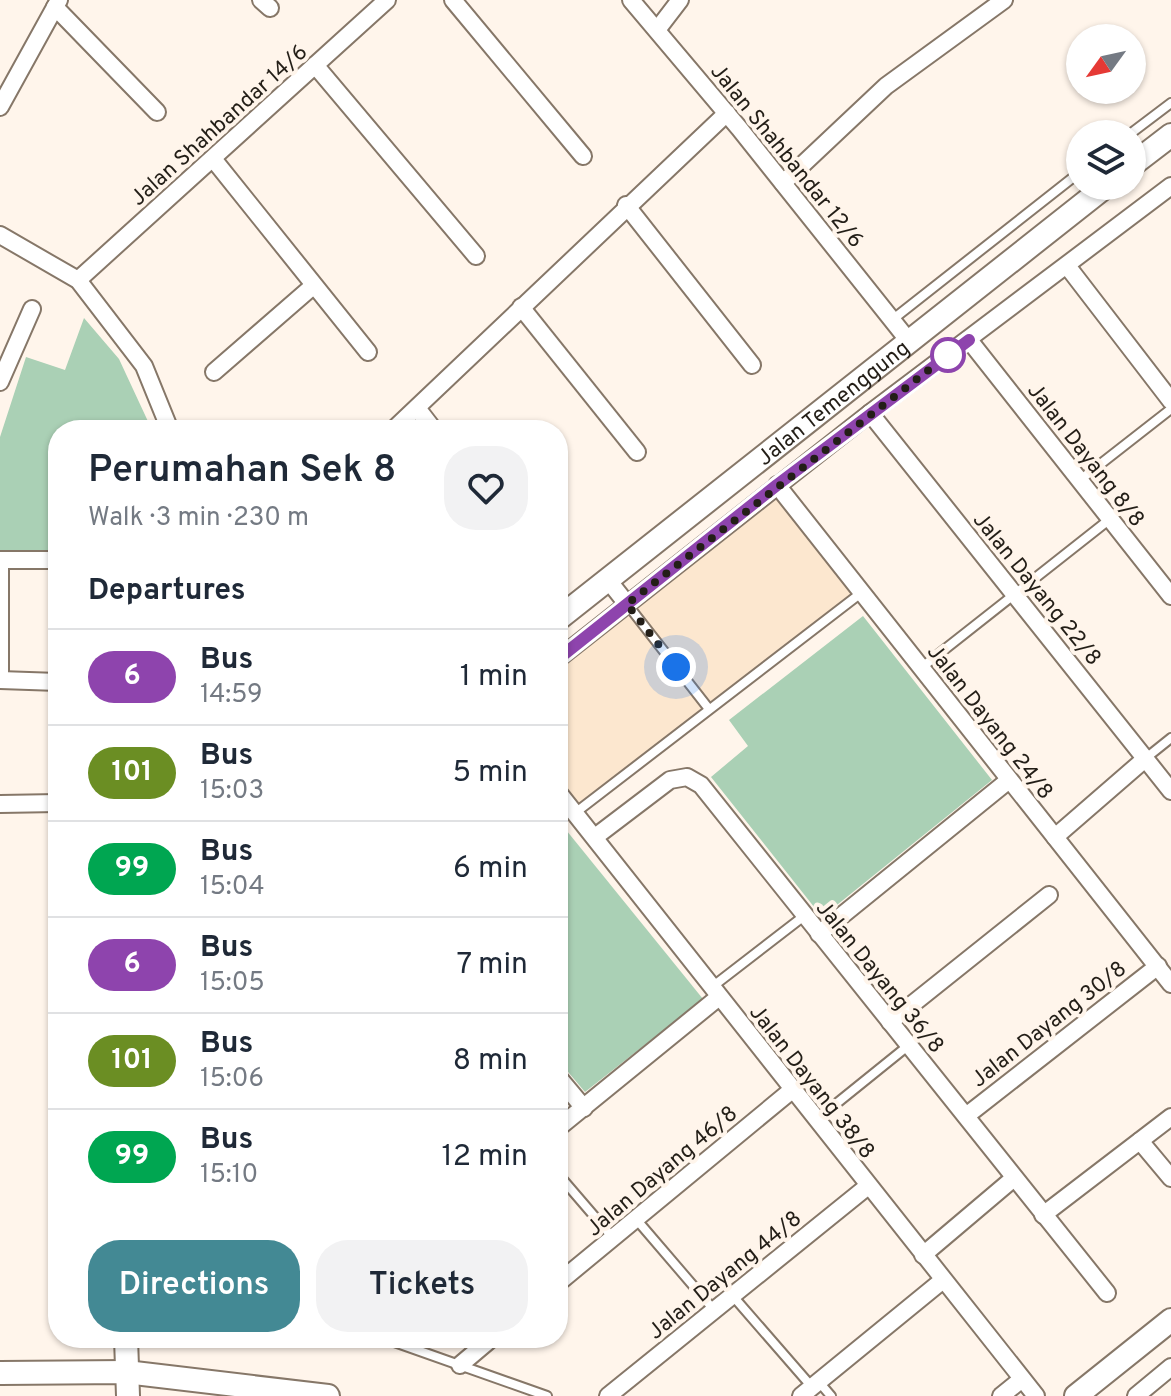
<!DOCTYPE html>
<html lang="en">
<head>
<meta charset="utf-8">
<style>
  :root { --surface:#fff; --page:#f2f2f3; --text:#1f2937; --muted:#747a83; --line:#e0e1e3; --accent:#438994 }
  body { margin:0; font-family:Overpass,sans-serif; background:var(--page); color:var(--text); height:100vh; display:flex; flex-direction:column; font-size:30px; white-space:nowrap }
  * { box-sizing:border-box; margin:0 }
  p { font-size:26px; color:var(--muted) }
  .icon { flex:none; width:44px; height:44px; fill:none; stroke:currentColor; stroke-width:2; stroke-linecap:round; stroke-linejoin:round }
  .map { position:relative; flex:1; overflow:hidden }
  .details { position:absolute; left:48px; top:420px; width:520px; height:928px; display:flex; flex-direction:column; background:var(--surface); border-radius:32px; box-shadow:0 2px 6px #0004 }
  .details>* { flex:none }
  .badge { padding:0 16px; border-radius:26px; font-size:28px; line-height:52px }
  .needle { width:52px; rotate:237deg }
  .buttons { position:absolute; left:1066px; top:24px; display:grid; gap:16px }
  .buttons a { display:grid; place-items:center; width:80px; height:80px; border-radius:50%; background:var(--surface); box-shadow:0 2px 6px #0004; font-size:40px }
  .you { position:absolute; width:40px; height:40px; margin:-20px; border:6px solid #fff; border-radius:50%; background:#1a73e8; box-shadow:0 0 0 12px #1a73e833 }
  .map>.badge { position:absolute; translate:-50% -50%; box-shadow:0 0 0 4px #fff }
  h2 { padding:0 40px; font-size:30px; line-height:72px }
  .round { display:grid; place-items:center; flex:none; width:84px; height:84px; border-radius:32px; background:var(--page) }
  .headline { display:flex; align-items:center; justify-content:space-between; height:136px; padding:0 40px }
  h1 { font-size:38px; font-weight:600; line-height:60px }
  .button { display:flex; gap:16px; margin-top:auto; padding:16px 40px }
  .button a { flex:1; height:92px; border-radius:32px; background:var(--accent); color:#fff; font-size:32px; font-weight:600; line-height:92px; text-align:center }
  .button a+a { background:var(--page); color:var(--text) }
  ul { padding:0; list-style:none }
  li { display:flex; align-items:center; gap:24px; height:96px; padding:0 40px; border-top:2px solid var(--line) }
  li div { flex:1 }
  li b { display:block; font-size:30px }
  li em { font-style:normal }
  li .badge { min-width:88px; font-weight:700; text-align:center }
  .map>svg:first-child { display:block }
  .built { fill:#fce7cf }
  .green { fill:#aad0b5 }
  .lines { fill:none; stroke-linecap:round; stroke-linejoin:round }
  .lane-casing { stroke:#867768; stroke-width:12 }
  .street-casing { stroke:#867768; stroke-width:20 }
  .secondary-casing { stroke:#867768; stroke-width:26 }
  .lane { stroke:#fff; stroke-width:8 }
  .street { stroke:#fff; stroke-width:16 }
  .secondary { stroke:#fff; stroke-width:22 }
  .line-casing { stroke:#fff; stroke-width:18 }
  .line { stroke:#8e44ad; stroke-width:12 }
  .walk { stroke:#231e17; stroke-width:8; stroke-dasharray:0 14.4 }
  .stop-dot { fill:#fff; stroke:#8e44ad; stroke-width:4 }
  .labels { text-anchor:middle; stroke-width:8; stroke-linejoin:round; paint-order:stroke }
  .street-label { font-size:22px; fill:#231e17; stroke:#fff5eb }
</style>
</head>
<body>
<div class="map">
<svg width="1171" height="1396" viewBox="0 0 1171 1396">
  <rect width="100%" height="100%" fill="#fff5eb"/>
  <path class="built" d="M 778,498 L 851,594 L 576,807 L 558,783 L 558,671 Z"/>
  <g class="green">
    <path d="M 84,318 L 119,359 L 152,430 L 58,430 L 58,556 L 0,557 L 0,437 L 26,357 L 65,370 Z"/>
    <path d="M 863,616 L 992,780 L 822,917 L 711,777 L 748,746 L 729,720 Z"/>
    <path d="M 558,820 L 703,999 L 585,1092 L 558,1060 Z"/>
  </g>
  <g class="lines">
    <g class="lane-casing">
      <g id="lane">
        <path d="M 1130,134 L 1171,103"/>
        <path d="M 892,320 L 1080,172"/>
        <path d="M 1080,480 L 1171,409"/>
        <path d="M 4,560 L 4,680"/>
        <path d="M 627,604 L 709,709"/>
        <path d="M 921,668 L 1110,519"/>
        <path d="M 1146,758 L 1171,738"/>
        <path d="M 575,813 L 861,593"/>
        <path d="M 712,987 L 804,916"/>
        <path d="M 816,1120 L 909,1045"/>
        <path d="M 558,1174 L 613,1238"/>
        <path d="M 636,1219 L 714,1310"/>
        <path d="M 732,1295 L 812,1387"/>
        <path d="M 383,1338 L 547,1396"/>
        <path d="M 819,1382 L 831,1396"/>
      </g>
    </g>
    <g class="street-casing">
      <g id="street">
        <path d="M 261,0 L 270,8"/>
        <path d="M 453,0 L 583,156"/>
        <path d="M 631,0 L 739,128 L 908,340"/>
        <path d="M 55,7 L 157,112"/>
        <path d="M 657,30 L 680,0"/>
        <path d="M 315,65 L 476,256"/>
        <path d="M 0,107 L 59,0"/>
        <path d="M 214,160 L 368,352"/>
        <path d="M 783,183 L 886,86 L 1004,0"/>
        <path d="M 626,205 L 752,365"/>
        <path d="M 0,235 L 78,280 L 144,366 L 170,430"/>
        <path d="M 1068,267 L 1171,401"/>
        <path d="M 78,280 L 387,0"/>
        <path d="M 521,307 L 637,452"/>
        <path d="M 969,340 L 1171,596"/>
        <path d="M 214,372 L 313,286"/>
        <path d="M 0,382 L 32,309"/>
        <path d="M 417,408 L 434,430"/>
        <path d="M 870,413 L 1171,791"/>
        <path d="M 393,430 L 727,113"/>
        <path d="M 777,485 L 1171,984"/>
        <path d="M 0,560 L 58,560"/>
        <path d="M 608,580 L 627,604"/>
        <path d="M 558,659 L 870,413 L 1171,186"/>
        <path d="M 0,680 L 58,682"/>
        <path d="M 558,792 L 1036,1396"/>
        <path d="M 0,804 L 58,803"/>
        <path d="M 595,837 L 670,780 L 687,777 L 701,785 L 1107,1293"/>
        <path d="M 1055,837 L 1145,759"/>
        <path d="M 819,934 L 1009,780"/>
        <path d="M 890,1022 L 1049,895"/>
        <path d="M 558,1077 L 584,1108"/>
        <path d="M 966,1116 L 1158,966"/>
        <path d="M 558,1128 L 719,997"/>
        <path d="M 1140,1141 L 1171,1178"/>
        <path d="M 1043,1215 L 1171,1117"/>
        <path d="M 923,1255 L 1014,1178"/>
        <path d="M 558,1283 L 792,1090"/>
        <path d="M 460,1365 L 492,1338"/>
        <path d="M 608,1396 L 868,1186"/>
        <path d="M 801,1396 L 943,1280"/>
        <path d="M 1001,1396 L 1022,1379"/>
        <path d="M 1136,1396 L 1171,1367"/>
      </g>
    </g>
    <g class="secondary-casing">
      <g id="secondary">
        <path d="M 1132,165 L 1171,135"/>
        <path id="s1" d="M 558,619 L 1106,186"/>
        <path d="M 126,1338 L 128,1396"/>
        <path d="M 0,1373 L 126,1372 L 328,1396"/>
        <path d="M 1076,1396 L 1171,1320"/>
      </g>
    </g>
    <use href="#lane" class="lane"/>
    <use href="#street" class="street"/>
    <use href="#secondary" class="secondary"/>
  </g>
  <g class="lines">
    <g class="line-casing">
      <path id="line" d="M 558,659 L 777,485 L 969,340"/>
    </g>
    <use href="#line" class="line"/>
    <path class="walk" d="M 676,667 L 627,604 L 948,355"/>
  </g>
  <circle class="stop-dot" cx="948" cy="355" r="16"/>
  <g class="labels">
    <g class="street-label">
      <text transform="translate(218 124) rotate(-42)" y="8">Jalan Shahbandar 14/6</text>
      <text transform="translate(788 155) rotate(51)" y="8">Jalan Shahbandar 12/6</text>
      <text dy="8" stroke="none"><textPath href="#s1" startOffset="350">Jalan Temenggung</textPath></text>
      <text transform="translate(1087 454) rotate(52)" y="8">Jalan Dayang 8/8</text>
      <text transform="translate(1038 588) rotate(51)" y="8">Jalan Dayang 22/8</text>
      <text transform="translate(991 721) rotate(52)" y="8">Jalan Dayang 24/8</text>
      <text transform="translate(881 976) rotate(51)" y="8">Jalan Dayang 36/8</text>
      <text transform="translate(1048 1023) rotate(-38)" y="8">Jalan Dayang 30/8</text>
      <text transform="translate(813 1081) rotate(52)" y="8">Jalan Dayang 38/8</text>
      <text transform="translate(661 1170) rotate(-40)" y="8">Jalan Dayang 46/8</text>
      <text transform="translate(724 1274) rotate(-39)" y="8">Jalan Dayang 44/8</text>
    </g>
  </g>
</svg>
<div class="buttons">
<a><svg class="needle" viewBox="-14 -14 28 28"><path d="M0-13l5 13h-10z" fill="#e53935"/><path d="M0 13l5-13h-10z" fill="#747a83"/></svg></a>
<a><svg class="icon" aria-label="layers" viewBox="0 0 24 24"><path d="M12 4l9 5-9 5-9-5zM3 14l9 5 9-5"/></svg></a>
</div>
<div class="you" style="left:676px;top:667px"></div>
<section class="details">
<div class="headline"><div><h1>Perumahan Sek 8</h1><p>Walk · 3 min · 230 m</p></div><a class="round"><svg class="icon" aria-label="heart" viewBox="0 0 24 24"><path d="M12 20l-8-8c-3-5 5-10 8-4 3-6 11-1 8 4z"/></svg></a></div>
<h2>Departures</h2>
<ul>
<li><span class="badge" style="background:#8e44ad;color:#fff">6</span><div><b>Bus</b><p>14:59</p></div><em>1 min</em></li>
<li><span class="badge" style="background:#6b8e23;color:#fff">101</span><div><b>Bus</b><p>15:03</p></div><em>5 min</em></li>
<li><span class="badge" style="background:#00a651;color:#fff">99</span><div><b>Bus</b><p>15:04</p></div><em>6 min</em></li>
<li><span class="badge" style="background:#8e44ad;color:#fff">6</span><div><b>Bus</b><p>15:05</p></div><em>7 min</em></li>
<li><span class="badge" style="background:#6b8e23;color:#fff">101</span><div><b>Bus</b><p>15:06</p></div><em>8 min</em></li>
<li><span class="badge" style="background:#00a651;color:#fff">99</span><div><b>Bus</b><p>15:10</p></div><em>12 min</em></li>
</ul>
<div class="button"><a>Directions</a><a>Tickets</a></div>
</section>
</div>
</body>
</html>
